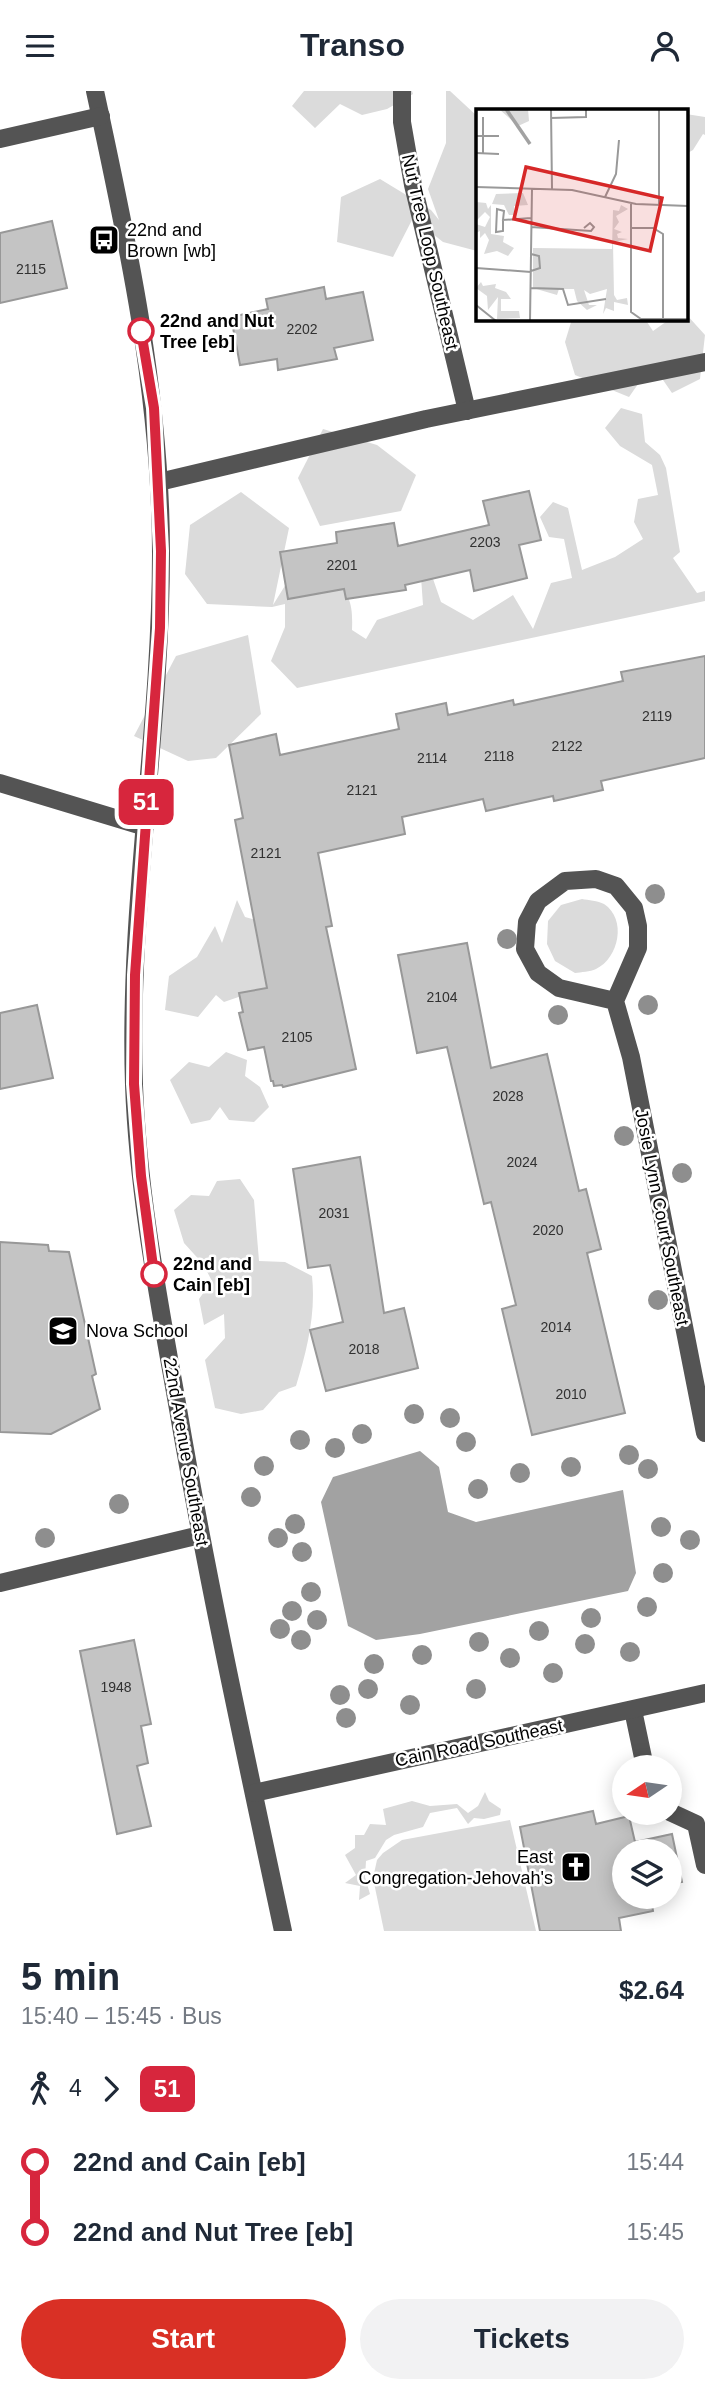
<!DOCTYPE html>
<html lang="en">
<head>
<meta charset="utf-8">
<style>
  :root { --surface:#fff; --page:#f2f2f3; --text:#1f2937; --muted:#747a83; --accent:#d93025 }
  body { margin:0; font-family:Arial,sans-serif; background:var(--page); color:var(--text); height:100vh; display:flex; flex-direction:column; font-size:26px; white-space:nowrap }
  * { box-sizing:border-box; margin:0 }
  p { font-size:23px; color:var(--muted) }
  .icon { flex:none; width:38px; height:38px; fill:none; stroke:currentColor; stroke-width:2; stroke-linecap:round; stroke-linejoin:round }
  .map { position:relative; height:1840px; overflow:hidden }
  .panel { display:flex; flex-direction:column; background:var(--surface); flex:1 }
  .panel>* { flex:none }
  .badge { padding:0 14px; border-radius:10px; font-size:24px; line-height:46px }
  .needle { width:46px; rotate:257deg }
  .buttons { position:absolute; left:612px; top:1664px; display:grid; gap:14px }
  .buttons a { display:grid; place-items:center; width:70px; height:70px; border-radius:50%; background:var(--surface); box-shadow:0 4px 18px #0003; font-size:35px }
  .map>.badge { position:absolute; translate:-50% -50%; box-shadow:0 0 0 4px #fff }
  .legs { display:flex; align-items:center; gap:10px; height:77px; padding:0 21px; font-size:23px }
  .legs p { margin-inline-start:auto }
  .head { display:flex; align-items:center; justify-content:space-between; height:119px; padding:0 21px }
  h1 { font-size:38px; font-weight:800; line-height:52px }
  .cta { display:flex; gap:14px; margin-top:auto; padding:14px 21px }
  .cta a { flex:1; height:80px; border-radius:42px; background:var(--accent); color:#fff; font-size:28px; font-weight:800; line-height:80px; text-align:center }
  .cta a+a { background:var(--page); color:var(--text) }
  ul { padding:0 21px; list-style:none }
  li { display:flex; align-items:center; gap:24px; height:70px; font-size:26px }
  li i { display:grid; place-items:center; width:10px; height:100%; margin:0 9px; background:currentColor }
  li i::after { content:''; width:18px; height:18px; margin:-9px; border:5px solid; border-radius:50%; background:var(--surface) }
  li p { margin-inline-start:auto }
  li:first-child i { background:linear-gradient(#0000 50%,currentColor 0) }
  li:last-child i { background:linear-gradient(currentColor 50%,#0000 0) }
  header { display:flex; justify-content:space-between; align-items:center; height:91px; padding:0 21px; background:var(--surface); font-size:32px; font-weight:800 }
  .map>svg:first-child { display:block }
  .green { fill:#dbdbdb }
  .water { fill:#a2a2a2 }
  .building { fill:#c4c4c4; stroke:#989898; stroke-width:2 }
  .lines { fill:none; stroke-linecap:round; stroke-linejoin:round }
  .minor { stroke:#545454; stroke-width:18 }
  .tree { fill:#8e8e8e }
  .line-1-casing { stroke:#fff; stroke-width:16 }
  .line-1 { stroke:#d7263d; stroke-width:10 }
  .stop-1-dot { fill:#fff; stroke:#d7263d; stroke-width:3.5 }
  .labels { text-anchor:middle; stroke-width:5; stroke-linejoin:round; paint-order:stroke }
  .number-label { font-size:14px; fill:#313131 }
  .poi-label { font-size:18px; fill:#000; stroke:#fff; text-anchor:start }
  .street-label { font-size:18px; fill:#000; stroke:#fff }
  .stop-label { font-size:18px; font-weight:bold; fill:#000; stroke:#fff; text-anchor:start }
  .inset-river { fill:none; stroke:#a2a2a2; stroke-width:3.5 }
  .inset-road { fill:none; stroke:#999; stroke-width:2 }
  .view { fill:#d62828; fill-opacity:0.15; stroke:#d62828; stroke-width:3.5 }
  .inset-edge { fill:none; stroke:#000; stroke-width:3.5 }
</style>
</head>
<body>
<header><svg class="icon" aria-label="menu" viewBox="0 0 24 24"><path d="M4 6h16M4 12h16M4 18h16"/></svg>Transo<svg class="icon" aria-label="person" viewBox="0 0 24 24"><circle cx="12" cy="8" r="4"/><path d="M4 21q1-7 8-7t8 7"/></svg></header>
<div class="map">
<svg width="705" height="1840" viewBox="0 0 705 1840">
  <rect width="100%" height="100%" fill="#fff"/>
  <g class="green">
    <path d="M 304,0 L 412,0 L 413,3 L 387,18 L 362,24 L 340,13 L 315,37 L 292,15 Z"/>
    <path d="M 446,0 L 450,0 L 477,25 L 477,160 L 443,151 L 413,127 L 393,166 L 337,151 L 341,106 L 380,88 L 431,119 L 439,129 L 428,98 L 446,52 Z"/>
    <path d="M 686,23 L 705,26 L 705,44 L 703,43 L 693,59 L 686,63 Z"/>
    <path d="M 686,223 L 705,244 L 700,288 L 672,302 L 652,273 L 629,306 L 575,284 L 565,251 L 572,228 L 645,228 L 653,240 L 670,228 L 686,228 Z"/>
    <path d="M 621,317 L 642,323 L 645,351 L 660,364 L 666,377 L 680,461 L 673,467 L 697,502 L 705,500 L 705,510 L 297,597 L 271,570 L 285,536 L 285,513 L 272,516 L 207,513 L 185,483 L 190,434 L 241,401 L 289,437 L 273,514 L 291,485 L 334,485 C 350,506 353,512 352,539 L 366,548 L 377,529 L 423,514 L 421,486 L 431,482 L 441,511 L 473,529 L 513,504 L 533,538 L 551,492 L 572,487 L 564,448 L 549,446 L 540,426 L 553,411 L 568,417 L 582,479 L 615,466 L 643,448 L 634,431 L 638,408 L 658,404 L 652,374 L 620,355 L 605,337 Z"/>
    <path d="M 323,338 L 377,354 L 416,384 L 401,420 L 320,435 L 298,387 Z"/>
    <path d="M 248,544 L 261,623 L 216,667 L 188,670 L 134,645 L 176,565 Z"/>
    <path d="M 582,808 C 588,809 598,810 604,813 C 627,828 619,867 596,878 C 590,881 581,881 575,882 L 555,870 L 547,853 L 548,830 L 561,814 Z"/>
    <path d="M 237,809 L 245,826 L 277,835 L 305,883 L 224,911 L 216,904 L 198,926 L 165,919 L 169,885 L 197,866 L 215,835 L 222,852 Z"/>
    <path d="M 226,961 L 247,969 L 245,985 L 260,996 L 269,1016 L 254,1031 L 229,1029 L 220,1016 L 210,1029 L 191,1033 L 170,989 L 189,971 L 209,976 Z"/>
    <path d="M 240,1088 L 254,1109 L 259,1170 L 285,1171 L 312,1185 C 316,1223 307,1259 296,1295 L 279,1301 L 263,1319 L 241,1323 L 215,1317 L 205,1269 L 225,1247 L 224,1223 L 204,1234 L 199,1208 L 212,1190 L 203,1173 L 184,1152 L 174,1119 L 191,1104 L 209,1105 L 217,1090 Z"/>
    <path d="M 485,1701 L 489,1710 L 501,1718 L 500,1724 L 484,1728 L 474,1727 L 468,1733 L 457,1717 L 430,1722 L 423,1736 L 394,1744 L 386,1749 L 375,1767 L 366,1770 L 365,1786 L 370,1803 L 359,1809 L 360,1795 L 345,1792 L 356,1784 L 345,1764 L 355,1757 L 355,1744 L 364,1744 L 370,1733 L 386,1734 L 383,1718 L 412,1710 L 430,1715 L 457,1713 L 468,1722 L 478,1715 Z"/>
    <path d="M 510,1729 L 536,1840 L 384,1840 L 373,1787 L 377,1769 L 383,1762 L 402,1749 Z"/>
  </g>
  <path class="water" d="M 420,1360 L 439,1376 L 448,1421 L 476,1431 L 623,1399 L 636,1482 L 628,1500 L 420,1543 L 376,1549 L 348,1535 L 321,1411 L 333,1386 Z"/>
  <g class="building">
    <path d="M 52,130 L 67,197 L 0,212 L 0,142 Z"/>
    <path d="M 324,196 L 326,208 L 363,201 L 373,249 L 334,257 L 337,268 L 278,279 L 277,268 L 240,274 L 231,226 L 268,218 L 266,208 Z"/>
    <path d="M 529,400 L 541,449 L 519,454 L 527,487 L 474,500 L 470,479 L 405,494 L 406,499 L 346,508 L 344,498 L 288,508 L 280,461 L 337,452 L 336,441 L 394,432 L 398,455 L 489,434 L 483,410 Z"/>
    <path d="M 705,565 L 705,667 L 601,690 L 603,699 L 554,710 L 553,705 L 486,720 L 483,708 L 402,726 L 405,743 L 318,762 L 332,835 L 326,836 L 356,978 L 283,996 L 282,994 L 274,995 L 273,990 L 271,990 L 264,956 L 248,959 L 239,922 L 243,921 L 239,902 L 267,897 L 235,729 L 243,727 L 229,654 L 276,643 L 280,664 L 399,638 L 396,623 L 446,612 L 448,624 L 513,609 L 514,614 L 623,590 L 621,581 Z"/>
    <path d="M 467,852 L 491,977 L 547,963 L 579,1100 L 586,1098 L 601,1158 L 587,1162 L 625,1322 L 532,1344 L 502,1218 L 516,1214 L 491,1111 L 484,1113 L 447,956 L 417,962 L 398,864 Z"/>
    <path d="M 37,914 L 53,987 L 0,998 L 0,922 Z"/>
    <path d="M 360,1066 L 384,1222 L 404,1217 L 418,1277 L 326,1300 L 310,1239 L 343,1231 L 330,1174 L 308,1177 L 293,1078 Z"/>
    <path d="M 0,1151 L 48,1154 L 49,1160 L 69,1161 L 96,1283 L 92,1285 L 100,1318 L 51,1343 L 0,1341 Z"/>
    <path d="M 134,1549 L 151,1633 L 141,1635 L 148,1672 L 137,1675 L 151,1735 L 117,1743 L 80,1560 Z"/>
    <path d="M 593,1720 L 596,1733 L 629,1725 L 635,1751 L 672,1743 L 682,1791 L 670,1793 L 670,1760 L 625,1760 L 625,1806 L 651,1806 L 653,1820 L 619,1827 L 621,1840 L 540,1840 L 520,1736 Z"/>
  </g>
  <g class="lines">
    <g class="minor">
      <path d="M 95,0 C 128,152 161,306 161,462 C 161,639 128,816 134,994 C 138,1103 159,1210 178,1318 C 208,1493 246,1666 283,1840"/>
      <path d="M 402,0 L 402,31 L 413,94 L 467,320"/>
      <path d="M 0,48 L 101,25"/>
      <path d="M 159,391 L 426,328 L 705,271"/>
      <path d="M 0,692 L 145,736"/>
      <path d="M 615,910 L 559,897 L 538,882 L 525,858 L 527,831 L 538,810 L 565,790 L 596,788 L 616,795 L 634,817 L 638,835 L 638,857 L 615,910 L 631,966 L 705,1342"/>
      <path d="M 0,1492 L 200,1444"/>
      <path d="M 633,1619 L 645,1676"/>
      <path d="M 254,1702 L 705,1602"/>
      <path d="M 670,1721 L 696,1733 L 705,1774"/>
    </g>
  </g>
  <g class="tree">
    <circle cx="655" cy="803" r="10"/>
    <circle cx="507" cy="848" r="10"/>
    <circle cx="648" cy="914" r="10"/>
    <circle cx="558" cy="924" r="10"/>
    <circle cx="624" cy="1045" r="10"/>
    <circle cx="682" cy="1082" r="10"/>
    <circle cx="658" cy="1209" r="10"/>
    <circle cx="414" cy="1323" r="10"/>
    <circle cx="450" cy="1327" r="10"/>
    <circle cx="362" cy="1343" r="10"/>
    <circle cx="300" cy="1349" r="10"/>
    <circle cx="466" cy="1351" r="10"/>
    <circle cx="335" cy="1357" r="10"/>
    <circle cx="629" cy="1364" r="10"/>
    <circle cx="264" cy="1375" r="10"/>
    <circle cx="571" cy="1376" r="10"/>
    <circle cx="648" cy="1378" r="10"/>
    <circle cx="520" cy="1382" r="10"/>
    <circle cx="478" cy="1398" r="10"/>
    <circle cx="251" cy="1406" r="10"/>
    <circle cx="119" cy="1413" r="10"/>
    <circle cx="295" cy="1433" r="10"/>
    <circle cx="661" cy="1436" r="10"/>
    <circle cx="45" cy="1447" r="10"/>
    <circle cx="278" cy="1447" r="10"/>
    <circle cx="690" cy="1449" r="10"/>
    <circle cx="302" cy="1461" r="10"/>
    <circle cx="663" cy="1482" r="10"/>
    <circle cx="311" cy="1501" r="10"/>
    <circle cx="647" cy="1516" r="10"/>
    <circle cx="292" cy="1520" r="10"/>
    <circle cx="591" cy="1527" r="10"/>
    <circle cx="317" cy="1529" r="10"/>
    <circle cx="280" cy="1538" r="10"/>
    <circle cx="539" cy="1540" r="10"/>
    <circle cx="301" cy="1549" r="10"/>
    <circle cx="479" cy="1551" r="10"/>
    <circle cx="585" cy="1553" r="10"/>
    <circle cx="630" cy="1561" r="10"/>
    <circle cx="422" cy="1564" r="10"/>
    <circle cx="510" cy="1567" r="10"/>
    <circle cx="374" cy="1573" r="10"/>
    <circle cx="553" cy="1582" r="10"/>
    <circle cx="368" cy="1598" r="10"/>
    <circle cx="476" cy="1598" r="10"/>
    <circle cx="340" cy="1604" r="10"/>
    <circle cx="410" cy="1614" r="10"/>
    <circle cx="346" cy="1627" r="10"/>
  </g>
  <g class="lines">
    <g class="line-1-casing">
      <path id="line-1" d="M 141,240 L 154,317 L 161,460 L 160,537 L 135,884 L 134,993 L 141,1085 L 154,1183"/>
    </g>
    <use href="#line-1" class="line-1"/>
  </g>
  <defs>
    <g id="bus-square" transform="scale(1.575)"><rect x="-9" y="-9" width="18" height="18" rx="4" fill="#000" stroke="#fff"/><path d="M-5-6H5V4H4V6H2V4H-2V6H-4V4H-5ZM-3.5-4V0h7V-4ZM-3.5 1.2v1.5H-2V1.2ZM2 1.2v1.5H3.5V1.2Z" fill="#fff"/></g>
    <g id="school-square" transform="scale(1.575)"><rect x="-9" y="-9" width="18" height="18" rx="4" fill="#000" stroke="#fff"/><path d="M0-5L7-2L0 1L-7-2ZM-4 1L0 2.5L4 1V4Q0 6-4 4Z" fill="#fff"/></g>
    <g id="church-square" transform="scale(1.575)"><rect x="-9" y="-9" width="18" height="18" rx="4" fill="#000" stroke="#fff"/><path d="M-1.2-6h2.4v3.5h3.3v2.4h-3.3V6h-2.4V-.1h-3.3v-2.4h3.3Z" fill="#fff"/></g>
  </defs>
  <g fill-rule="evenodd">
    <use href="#bus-square" x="104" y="149"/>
    <use href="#school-square" x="63" y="1240"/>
    <use href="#church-square" x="576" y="1776"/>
  </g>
  <g class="stop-1-dot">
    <circle cx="141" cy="240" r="12"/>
    <circle cx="154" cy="1183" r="12"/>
  </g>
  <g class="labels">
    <g class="number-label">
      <text x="31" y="183">2115</text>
      <text x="302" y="243">2202</text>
      <text x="485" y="456">2203</text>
      <text x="342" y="479">2201</text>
      <text x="657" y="630">2119</text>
      <text x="567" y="660">2122</text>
      <text x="499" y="670">2118</text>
      <text x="432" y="672">2114</text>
      <text x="362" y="704">2121</text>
      <text x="266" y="767">2121</text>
      <text x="442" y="911">2104</text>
      <text x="297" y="951">2105</text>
      <text x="508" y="1010">2028</text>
      <text x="522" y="1076">2024</text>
      <text x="334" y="1127">2031</text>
      <text x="548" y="1144">2020</text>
      <text x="556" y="1241">2014</text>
      <text x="364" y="1263">2018</text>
      <text x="571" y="1308">2010</text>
      <text x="116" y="1601">1948</text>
    </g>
    <g class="poi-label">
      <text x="127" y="145">22nd and<tspan x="127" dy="21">Brown [wb]</tspan></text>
      <text x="86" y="1246">Nova School</text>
      <text x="553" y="1772" text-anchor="end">East<tspan x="553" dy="21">Congregation-Jehovah's</tspan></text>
    </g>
    <g class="street-label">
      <text transform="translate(430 161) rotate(77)" y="6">Nut Tree Loop Southeast</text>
      <text transform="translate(662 1126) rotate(79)" y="6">Josie Lynn Court Southeast</text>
      <text transform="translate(186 1361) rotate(80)" y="6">22nd Avenue Southeast</text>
      <text transform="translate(479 1652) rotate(-12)" y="6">Cain Road Southeast</text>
    </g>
    <g class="stop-label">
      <text x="160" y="236">22nd and Nut<tspan x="160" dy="21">Tree [eb]</tspan></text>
      <text x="173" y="1179">22nd and<tspan x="173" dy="21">Cain [eb]</tspan></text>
    </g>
  </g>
  <g transform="translate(476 18)">
    <rect width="212" height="212" fill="#fff"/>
    <path d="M 23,0 L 52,0 L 53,12 L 42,17 ZM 47,84 L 52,96 L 38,97 L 38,106 L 33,106 L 28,96 L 16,95 L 20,85 ZM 0,93 L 10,94 L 12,100 L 15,96 L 15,125 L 28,127 L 27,133 L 38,139 L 32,147 L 21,142 L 8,145 L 13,131 L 9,124 L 4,129 L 4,122 L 0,124 L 0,115 L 9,118 L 14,108 L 9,103 L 0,112 ZM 145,96 L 152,100 L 140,107 L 143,113 L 138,120 L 146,123 L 141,125 L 142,129 L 152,130 L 137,133 L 138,186 L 141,191 L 151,189 L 152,196 L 138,193 L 138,202 L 130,199 L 127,205 L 131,180 L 114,185 L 108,181 L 113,196 L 121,196 L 111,201 L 101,192 L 98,180 L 83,180 L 81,186 L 57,179 L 57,139 L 136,140 L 137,101 L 143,102 ZM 5,173 L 7,177 L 20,175 L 19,179 L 30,183 L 35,190 L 25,190 L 25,202 L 43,202 L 44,209 L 21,210 L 22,188 L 12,201 L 11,187 L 0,179 Z" fill="#dbdbdb"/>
    <path class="inset-river" d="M 30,0 L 54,35"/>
    <path class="inset-road" d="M 75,0 L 76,80M 75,9 L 110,8 L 110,0M 0,27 L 23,27M 0,44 L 23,45M 7,44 L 7,8M 0,78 L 96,81 L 160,95 L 212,97M 129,88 L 140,65 L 143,31M 155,95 L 155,203 L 165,210 L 212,210M 183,96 L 183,0M 27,111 L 27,122 L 20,123 L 21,100 L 28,102 L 27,111 L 55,109M 55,118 L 115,122 L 118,118 L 114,114 L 108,119M 154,119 L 177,119 L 187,125 L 187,210M 0,159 L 55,163M 55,162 L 64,159 L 63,147 L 55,145M 55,179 L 87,180 L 92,196 L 130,190M 0,196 L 20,212M 54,212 L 56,79"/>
    <path class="view" d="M 50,58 L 186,89 L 174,142 L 38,110 Z"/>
    <rect width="212" height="212" class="inset-edge"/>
  </g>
</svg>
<div class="buttons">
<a><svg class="needle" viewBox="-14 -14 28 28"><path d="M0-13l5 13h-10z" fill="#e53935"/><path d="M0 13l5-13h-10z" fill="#747a83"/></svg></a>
<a><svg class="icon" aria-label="layers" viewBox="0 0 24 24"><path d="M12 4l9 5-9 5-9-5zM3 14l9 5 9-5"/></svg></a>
</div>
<b class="badge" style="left:146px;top:711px;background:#d7263d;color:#fff">51</b>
</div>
<section class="panel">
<div class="head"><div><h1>5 min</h1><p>15:40 – 15:45 · Bus</p></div><b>$2.64</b></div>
<div class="legs"><svg class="icon" aria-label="walk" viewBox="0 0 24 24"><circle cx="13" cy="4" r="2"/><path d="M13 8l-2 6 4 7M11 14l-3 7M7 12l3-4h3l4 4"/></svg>4<svg class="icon" aria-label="forward" viewBox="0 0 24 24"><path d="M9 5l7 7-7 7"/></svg><b class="badge" style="background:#d7263d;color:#fff">51</b></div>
<ul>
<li><i style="color:#d7263d"></i><b>22nd and Cain [eb]</b><p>15:44</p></li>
<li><i style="color:#d7263d"></i><b>22nd and Nut Tree [eb]</b><p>15:45</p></li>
</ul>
<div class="cta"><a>Start</a><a>Tickets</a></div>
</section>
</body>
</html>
